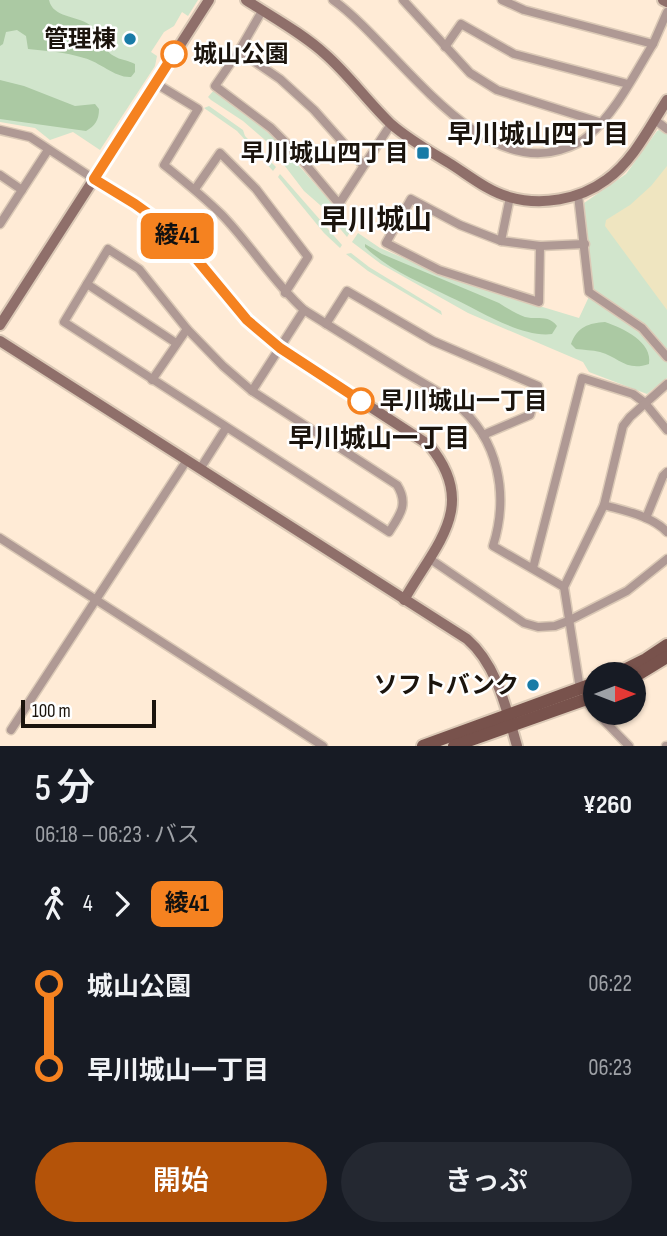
<!DOCTYPE html>
<html lang="ja">
<head>
<meta charset="utf-8">
<style>
  :root { --surface:#171b24; --page:#242831; --text:#f1f3f6; --muted:#9ea1a6; --accent:#b45309 }
  body { margin:0; font-family:"Sofia Sans Condensed","Noto Sans JP",sans-serif; background:var(--page); color:var(--text); height:100vh; display:flex; flex-direction:column; font-size:26px; white-space:nowrap }
  * { box-sizing:border-box; margin:0 }
  p { font-size:23px; color:var(--muted) }
  .icon { flex:none; width:38px; height:38px; fill:none; stroke:currentColor; stroke-width:2; stroke-linecap:round; stroke-linejoin:round }
  .map { position:relative; height:746px; overflow:hidden }
  .drawer { display:flex; flex-direction:column; background:var(--surface); flex:1 }
  .drawer>* { flex:none }
  .badge { padding:0 14px; border-radius:10px; font-size:24px; line-height:46px }
  .needle { width:46px; rotate:90deg }
  .fabs { position:absolute; left:583px; top:662px; display:grid; gap:14px }
  .fabs a { display:grid; place-items:center; width:63px; height:63px; border-radius:50%; background:var(--surface); box-shadow:0 2px 5px #0004; font-size:35px }
  .scale { position:absolute; left:21px; bottom:18px; width:135px; box-sizing:border-box; padding-left:7px; border:4px solid #1b140d; border-top:0; font-size:19px; line-height:24px; white-space:nowrap; color:#1b140d; -webkit-text-stroke:5px #fff; paint-order:stroke }
  .map>.badge { position:absolute; translate:-50% -50%; box-shadow:0 0 0 4px #fff }
  .legs { display:flex; align-items:center; gap:10px; height:77px; padding:0 35px; font-size:23px }
  .legs p { margin-inline-start:auto }
  .headline { display:flex; align-items:center; justify-content:space-between; height:119px; padding:0 35px }
  h1 { font-size:38px; font-weight:600; line-height:52px }
  .action { display:flex; gap:14px; margin-top:auto; padding:14px 35px }
  .action a { flex:1; height:80px; border-radius:42px; background:var(--accent); color:#fff; font-size:28px; font-weight:600; line-height:80px; text-align:center }
  .action a+a { background:var(--page); color:var(--text) }
  ul { padding:0 35px; list-style:none }
  li { display:flex; align-items:center; gap:24px; height:84px; font-size:26px }
  li i { display:grid; place-items:center; width:10px; height:100%; margin:0 9px; background:currentColor }
  li i::after { content:''; width:18px; height:18px; margin:-9px; border:5px solid; border-radius:50%; background:var(--surface) }
  li p { margin-inline-start:auto }
  li:first-child i { background:linear-gradient(#0000 50%,currentColor 0) }
  li:last-child i { background:linear-gradient(currentColor 50%,#0000 0) }
  .map>svg:first-child { display:block }
  .green { fill:#d1e5cc }
  .forest { fill:#abc9a3 }
  .sand { fill:#efe5c0 }
  .lines { fill:none; stroke-linecap:round; stroke-linejoin:round }
  .street-casing { stroke:#dbc9b6; stroke-width:11 }
  .secondary-casing { stroke:#dbc9b6; stroke-width:14 }
  .primary-casing { stroke:#dbc9b6; stroke-width:16 }
  .street { stroke:#af9994; stroke-width:8 }
  .secondary { stroke:#8f6f6a; stroke-width:10 }
  .primary { stroke:#78524c; stroke-width:12 }
  .line-1-casing { stroke:#fff; stroke-width:16 }
  .line-1 { stroke:#f58220; stroke-width:10 }
  .poi-dot { fill:#187ba7; stroke:#fff; stroke-width:2.5 }
  .stop-1-dot { fill:#fff; stroke:#f58220; stroke-width:3.5 }
  .labels { text-anchor:middle; stroke-width:5; stroke-linejoin:round; paint-order:stroke }
  .poi-label { font-size:24px; font-weight:bold; fill:#1b140d; stroke:#fff; text-anchor:end }
  .stop-label { font-size:24px; font-weight:bold; fill:#1b140d; stroke:#fff; text-anchor:start }
  .neighbourhood-label { font-size:26px; font-weight:bold; fill:#1b140d; stroke:#fff }
  .quarter-label { font-size:28px; font-weight:bold; fill:#1b140d; stroke:#fff }
</style>
</head>
<body>
<div class="map">
<svg width="667" height="746" viewBox="0 0 667 746">
  <rect width="100%" height="100%" fill="#ffebd6"/>
  <g class="green">
    <path d="M 0,0 L 198,0 L 188,16 L 182,12 L 174,26 L 164,32 L 151,52 L 157,56 L 155,66 L 100,150 L 73,132 L 50,140 L 35,128 L 0,122 Z"/>
    <path d="M 214,90 L 254,120 L 277,141 L 353,227 L 347,237 L 320,205 L 304,191 L 265,140 L 243,121 L 211,100 L 208,97 Z"/>
    <path d="M 209,106 L 243,130 L 245,136 L 276,167 L 273,171 L 237,131 L 204,108 Z"/>
    <path d="M 661,129 L 667,134 L 667,378 L 647,394 L 589,372 L 583,362 L 468,313 L 381,264 L 352,242 L 358,233 L 380,248 L 460,282 L 579,318 L 593,288 L 584,203 L 626,174 L 657,131 Z"/>
    <path d="M 280,174 L 342,245 L 340,248 L 324,233 L 278,177 Z"/>
    <path d="M 351,253 L 369,267 L 441,311 L 442,315 L 368,271 L 346,254 Z"/>
  </g>
  <g class="forest">
    <path d="M 0,0 L 49,0 C 53,18 76,15 90,25 C 100,32 102,50 114,56 C 120,60 128,60 135,64 L 135,72 L 131,77 C 115,78 100,62 84,58 C 64,52 48,51 28,49 L 26,36 L 17,30 L 6,32 L 3,44 L 0,46 Z"/>
    <path d="M 0,80 L 24,86 L 75,106 L 95,104 L 99,109 C 99,120 95,126 86,131 L 0,119 Z"/>
    <path d="M 365,244 L 382,254 L 499,303 C 507,308 516,314 525,317 C 537,320 548,314 557,326 L 552,334 C 521,338 479,310 450,297 C 420,282 390,271 365,247 Z"/>
    <path d="M 605,322 C 623,328 653,342 649,364 C 626,372 619,357 600,352 C 592,350 584,350 576,349 L 571,344 C 577,327 589,323 605,322 Z"/>
  </g>
  <path class="sand" d="M 667,166 L 667,310 L 605,226 L 606,220 L 630,205 L 651,186 Z"/>
  <g class="lines">
    <g class="street-casing">
      <g id="street">
        <path d="M 333,0 C 394,43 474,176 560,150 C 570,147 581,143 588,136 C 616,112 634,75 653,44"/>
        <path d="M 403,0 L 470,73 L 497,90 L 602,123"/>
        <path d="M 502,0 L 524,10 L 653,44 L 667,12"/>
        <path d="M 262,11 L 239,51 L 215,86 L 271,128 L 297,154 L 339,204 L 391,124"/>
        <path d="M 445,47 L 461,24 L 514,54 L 628,84"/>
        <path d="M 239,51 L 280,79 L 314,110 L 363,165"/>
        <path d="M 155,83 L 198,109 L 164,165 C 184,181 204,197 222,215 C 251,245 273,282 304,310 C 336,330 368,350 401,370 C 419,381 439,391 456,404 C 499,439 509,495 493,546 L 564,587"/>
        <path d="M 655,120 L 667,129"/>
        <path d="M 0,130 L 30,137 L 94,179"/>
        <path d="M 0,175 L 22,190 L 0,224"/>
        <path d="M 195,189 L 220,153 L 256,189 L 308,257 L 285,293"/>
        <path d="M 22,190 L 48,150"/>
        <path d="M 578,195 L 589,292 L 642,328 L 667,357"/>
        <path d="M 510,197 L 501,241 L 540,246 L 585,244"/>
        <path d="M 501,241 L 460,225 L 411,199 L 386,243 L 439,270 L 539,302 L 540,246"/>
        <path d="M 108,249 L 139,269 L 187,329 L 223,366 L 252,391 L 397,485 C 409,504 400,515 389,532 L 64,322 Z"/>
        <path d="M 87,284 L 176,343"/>
        <path d="M 326,324 L 347,291 L 433,341 L 538,386 L 530,415 L 483,435"/>
        <path d="M 152,380 L 187,329"/>
        <path d="M 252,391 L 304,310"/>
        <path d="M 200,469 L 226,428"/>
        <path d="M 604,505 C 625,511 652,516 667,532"/>
        <path d="M 646,518 L 663,476 L 667,472"/>
        <path d="M 0,538 L 323,746"/>
        <path d="M 430,559 L 524,623 L 538,627 L 555,626 L 568,621 L 627,591 L 667,559"/>
        <path d="M 533,568 L 582,378 L 633,394 L 645,403 L 667,430"/>
        <path d="M 580,689 L 564,587 L 604,505 L 623,426 L 630,417 L 667,384"/>
        <path d="M 584,700 L 629,746"/>
        <path d="M 11,730 L 187,460"/>
        <path d="M 666,746 L 667,746"/>
      </g>
    </g>
    <g class="secondary-casing">
      <g id="secondary">
        <path d="M 246,0 C 272,17 302,33 325,54 C 349,75 368,102 391,124 C 408,139 429,151 449,163 C 467,174 487,191 509,197 C 541,206 579,200 606,180 C 633,161 649,128 667,100"/>
        <path d="M 663,0 L 667,2"/>
        <path d="M 94,179 L 136,204 L 174,232 L 247,320 L 280,348 L 429,445 C 480,506 435,545 404,600"/>
        <path d="M 0,325 L 209,0"/>
        <path d="M 0,341 L 467,639 C 497,665 506,708 517,746"/>
      </g>
    </g>
    <g class="primary-casing">
      <g id="primary">
        <path d="M 616,674 L 646,659 L 667,645"/>
        <path d="M 634,677 L 667,657"/>
        <path d="M 423,746 L 595,683"/>
        <path d="M 454,746 L 595,696"/>
      </g>
    </g>
    <use href="#street" class="street"/>
    <use href="#secondary" class="secondary"/>
    <use href="#primary" class="primary"/>
  </g>
  <g class="lines">
    <g class="line-1-casing">
      <path id="line-1" d="M 174,54 L 94,179 L 135,204 L 174,232 L 247,320 L 280,348 L 361,401"/>
    </g>
    <use href="#line-1" class="line-1"/>
  </g>
  <g class="poi-dot">
    <circle cx="130" cy="39" r="7"/>
    <rect x="416" y="146" width="14" height="14" rx="3.5"/>
    <circle cx="533" cy="685" r="7"/>
  </g>
  <g class="stop-1-dot">
    <circle cx="174" cy="54" r="12"/>
    <circle cx="361" cy="401" r="12"/>
  </g>
  <g class="labels">
    <g class="poi-label">
      <text x="116" y="47">管理棟</text>
      <text x="409" y="161">早川城山四丁目</text>
      <text x="519" y="693">ソフトバンク</text>
    </g>
    <g class="stop-label">
      <text x="193" y="62">城山公園</text>
      <text x="380" y="409">早川城山一丁目</text>
    </g>
    <g class="neighbourhood-label">
      <text x="538" y="143">早川城山四丁目</text>
      <text x="379" y="447">早川城山一丁目</text>
    </g>
    <g class="quarter-label">
      <text x="376" y="229">早川城山</text>
    </g>
  </g>
</svg>
<div class="fabs">
<a><svg class="needle" viewBox="-14 -14 28 28"><path d="M0-13l5 13h-10z" fill="#e53935"/><path d="M0 13l5-13h-10z" fill="#9ea1a6"/></svg></a>
</div>
<div class="scale">100 m</div>
<b class="badge" style="left:177px;top:236px;background:#f58220;color:#111">綾41</b>
</div>
<section class="drawer">
<div class="headline"><div><h1>5 分</h1><p>06:18 – 06:23 · バス</p></div><b>¥260</b></div>
<div class="legs"><svg class="icon" aria-label="walk" viewBox="0 0 24 24"><circle cx="13" cy="4" r="2"/><path d="M13 8l-2 6 4 7M11 14l-3 7M7 12l3-4h3l4 4"/></svg>4<svg class="icon" aria-label="forward" viewBox="0 0 24 24"><path d="M9 5l7 7-7 7"/></svg><b class="badge" style="background:#f58220;color:#111">綾41</b></div>
<ul>
<li><i style="color:#f58220"></i><b>城山公園</b><p>06:22</p></li>
<li><i style="color:#f58220"></i><b>早川城山一丁目</b><p>06:23</p></li>
</ul>
<div class="action"><a>開始</a><a>きっぷ</a></div>
</section>
</body>
</html>
